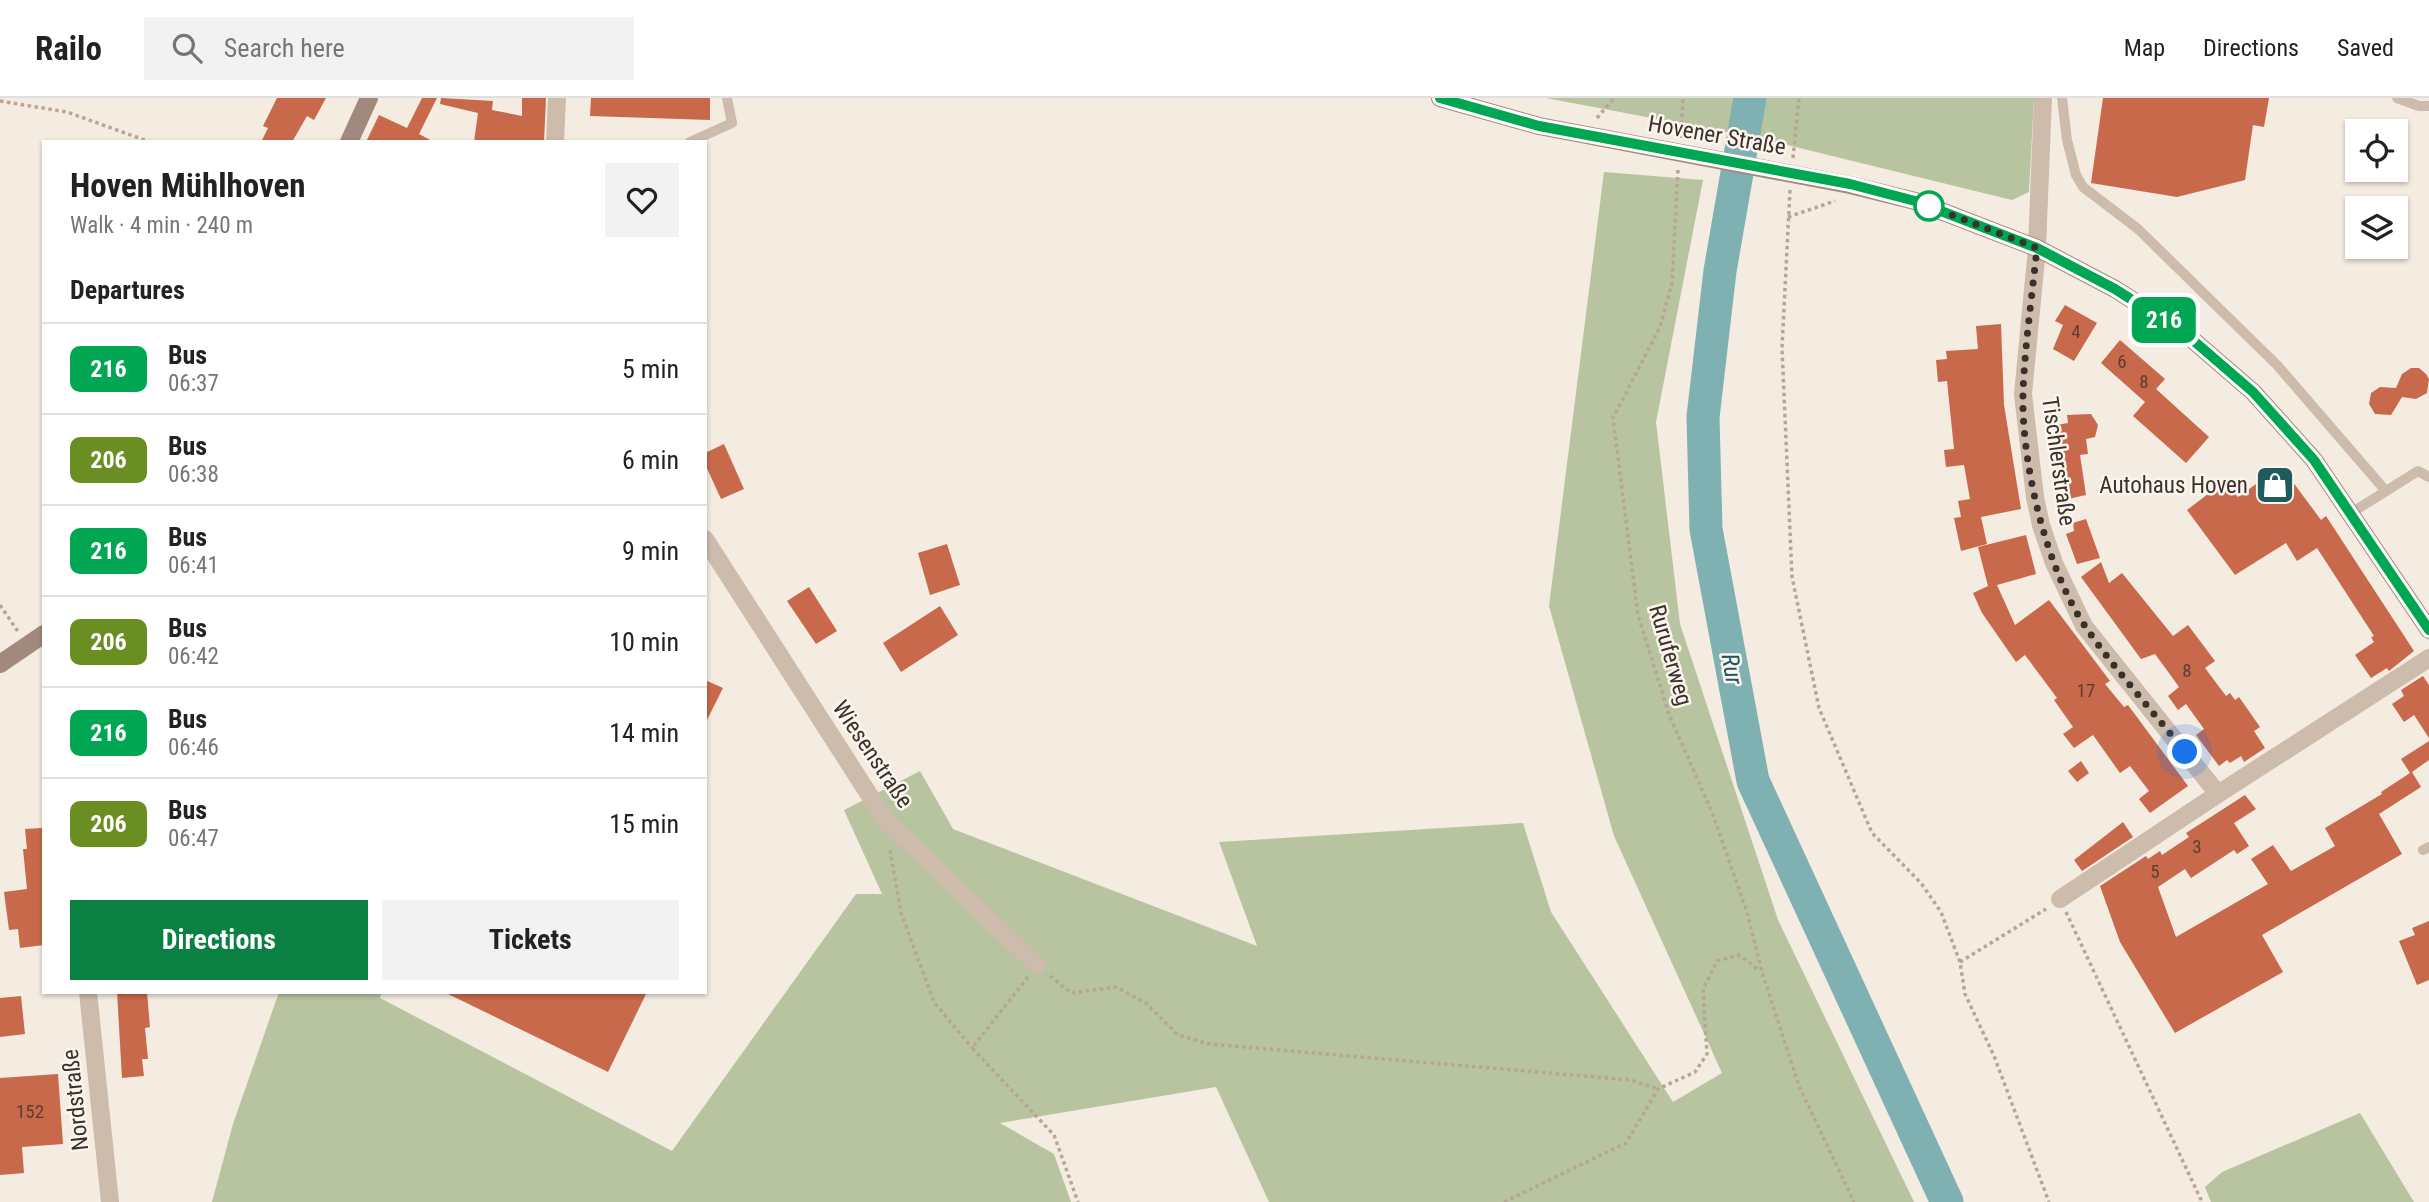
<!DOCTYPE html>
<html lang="en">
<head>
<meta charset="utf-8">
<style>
  :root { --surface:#fff; --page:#f2f2f2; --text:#222; --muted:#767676; --line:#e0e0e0; --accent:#0b8043 }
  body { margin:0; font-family:"Roboto Condensed",sans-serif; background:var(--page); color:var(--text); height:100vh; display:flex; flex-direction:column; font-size:26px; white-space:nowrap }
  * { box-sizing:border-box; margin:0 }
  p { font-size:23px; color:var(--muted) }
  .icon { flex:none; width:38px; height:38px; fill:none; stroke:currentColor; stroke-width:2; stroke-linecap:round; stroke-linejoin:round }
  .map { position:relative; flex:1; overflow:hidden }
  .drawer { position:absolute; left:42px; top:42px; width:665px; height:854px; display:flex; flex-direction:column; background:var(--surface); border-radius:0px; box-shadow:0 2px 5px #0004 }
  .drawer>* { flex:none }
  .badge { padding:0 14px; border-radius:10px; font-size:24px; line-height:46px }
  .tools { position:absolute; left:2345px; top:21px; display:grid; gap:14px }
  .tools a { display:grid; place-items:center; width:63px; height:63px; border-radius:0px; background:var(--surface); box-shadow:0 2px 5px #0004; font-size:35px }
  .you { position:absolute; width:35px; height:35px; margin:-18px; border:5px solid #fff; border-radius:50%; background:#1a73e8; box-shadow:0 0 0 10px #1a73e833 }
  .map>.badge { position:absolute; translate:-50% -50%; box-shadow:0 0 0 4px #fff }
  h2 { padding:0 28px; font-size:26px; line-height:63px }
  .round { display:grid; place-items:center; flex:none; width:74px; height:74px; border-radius:0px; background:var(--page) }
  .headline { display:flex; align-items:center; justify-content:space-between; height:119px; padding:0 28px }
  h1 { font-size:33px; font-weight:700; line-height:52px }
  .button { display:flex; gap:14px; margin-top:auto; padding:14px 28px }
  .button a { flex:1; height:80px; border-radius:0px; background:var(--accent); color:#fff; font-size:28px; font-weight:700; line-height:80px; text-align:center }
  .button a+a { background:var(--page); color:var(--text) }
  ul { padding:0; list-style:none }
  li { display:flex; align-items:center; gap:21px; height:91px; padding:0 28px; border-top:2px solid var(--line) }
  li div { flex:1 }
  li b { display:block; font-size:26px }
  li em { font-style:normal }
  li .badge { min-width:77px; font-weight:700; text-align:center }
  header { display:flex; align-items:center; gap:42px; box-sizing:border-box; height:98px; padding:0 35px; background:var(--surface); border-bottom:2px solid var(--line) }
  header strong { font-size:33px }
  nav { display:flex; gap:38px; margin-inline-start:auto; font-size:24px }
  .search { width:490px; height:63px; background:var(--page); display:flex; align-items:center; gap:18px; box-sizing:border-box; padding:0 24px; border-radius:0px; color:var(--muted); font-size:26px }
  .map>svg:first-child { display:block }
  .green { fill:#b8c4a0 }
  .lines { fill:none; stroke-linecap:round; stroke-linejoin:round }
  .river { stroke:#7fb0b2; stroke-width:33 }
  .building { fill:#c8694b }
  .path { stroke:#b9a596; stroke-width:3.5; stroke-dasharray:3.5 3.5; stroke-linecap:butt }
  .lane { stroke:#cdbbac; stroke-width:10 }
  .street { stroke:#cdbbac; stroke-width:18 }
  .secondary { stroke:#a18a7d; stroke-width:18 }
  .line-casing { stroke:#fff; stroke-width:16 }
  .line { stroke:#00a651; stroke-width:10 }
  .walk { stroke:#3b302b; stroke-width:7; stroke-dasharray:0 12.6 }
  .stop-dot { fill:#fff; stroke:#00a651; stroke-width:3.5 }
  .labels { text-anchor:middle; stroke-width:5; stroke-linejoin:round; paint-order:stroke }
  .number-label { font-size:19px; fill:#5e3e33 }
  .street-label { font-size:23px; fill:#3b302b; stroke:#fbf5ee }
  .poi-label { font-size:23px; fill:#3b302b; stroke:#fbf5ee; text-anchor:end }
  .water-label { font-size:24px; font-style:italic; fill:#1f5a5e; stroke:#fbf5ee }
</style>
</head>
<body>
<header>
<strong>Railo</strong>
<div class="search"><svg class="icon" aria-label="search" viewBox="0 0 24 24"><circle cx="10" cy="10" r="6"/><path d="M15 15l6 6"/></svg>Search here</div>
<nav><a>Map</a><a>Directions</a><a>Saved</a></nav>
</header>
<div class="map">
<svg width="2429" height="1104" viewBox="0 0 2429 1104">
  <rect width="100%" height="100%" fill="#f4ebe1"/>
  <g class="green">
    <path d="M 1546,0 L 2034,0 L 2029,94 L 2012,102 L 1763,41 Z"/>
    <path d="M 1604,74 L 1703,82 L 1656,324 L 1680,526 L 1778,822 L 1914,1104 L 1269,1104 L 1216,989 L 1000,1025 L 1054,1056 L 1071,1104 L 212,1104 L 233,1026 L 279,894 L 382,894 L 380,900 L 672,1053 L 856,796 L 882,796 L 844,712 L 920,673 L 953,731 L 1257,848 L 1219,744 L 1523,725 L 1551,814 L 1673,1004 L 1722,975 L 1614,738 L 1549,508 Z"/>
    <path d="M 2360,1015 L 2414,1104 L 2211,1104 L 2205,1089 L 2222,1074 Z"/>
  </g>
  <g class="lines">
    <path class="river" d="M 1750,0 L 1720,173 L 1703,319 L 1706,431 L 1753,683 L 1947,1104"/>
  </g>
  <g class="building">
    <path d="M 277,0 L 326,0 L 314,22 L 307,18 L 292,44 L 261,44 L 268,30 L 263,28 Z"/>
    <path d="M 422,0 L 437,0 L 419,36 L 434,44 L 366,44 L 379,17 L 407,30 Z"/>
    <path d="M 441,0 L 493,3 L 492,12 L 522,18 L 522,0 L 546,0 L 544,44 L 474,44 L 478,15 L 440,6 Z"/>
    <path d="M 591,0 L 710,0 L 710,22 L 590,18 Z"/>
    <path d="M 2103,0 L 2269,0 L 2264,29 L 2253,27 L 2245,82 L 2177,99 L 2091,85 Z"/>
    <path d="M 2065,207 L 2097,225 L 2074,263 L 2053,251 L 2063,227 L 2055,223 Z"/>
    <path d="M 2001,226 L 2004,307 L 2021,411 L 1981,419 L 1987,446 L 1961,453 L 1954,420 L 1961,419 L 1958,403 L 1970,401 L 1964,367 L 1946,369 L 1944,352 L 1954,351 L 1947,283 L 1938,284 L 1936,262 L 1947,261 L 1946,253 L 1978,251 L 1976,228 Z"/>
    <path d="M 2120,242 L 2165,281 L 2156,291 L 2209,339 L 2186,365 L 2133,318 L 2145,304 L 2101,265 Z"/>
    <path d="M 2411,270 L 2419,270 L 2426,276 L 2429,281 L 2427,295 L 2416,301 L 2402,299 L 2391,317 L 2375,316 L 2369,306 L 2371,295 L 2380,289 L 2396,290 L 2402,276 Z"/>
    <path d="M 2091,316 L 2098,327 L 2095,339 L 2086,341 L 2088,356 L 2080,357 L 2086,397 L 2068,401 L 2067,392 L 2057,394 L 2053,370 L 2063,369 L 2057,327 L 2068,325 L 2067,317 Z"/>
    <path d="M 724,346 L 744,391 L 721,401 L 705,366 L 705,355 Z"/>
    <path d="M 2281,368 L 2321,422 L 2326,418 L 2414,553 L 2389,573 L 2387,570 L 2371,580 L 2355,557 L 2374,544 L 2371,539 L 2374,538 L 2317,450 L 2297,463 L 2286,445 L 2235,477 L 2187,412 L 2225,383 L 2238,399 Z"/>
    <path d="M 2086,421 L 2100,460 L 2077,466 L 2066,436 L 2074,433 L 2073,425 Z"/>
    <path d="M 2026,437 L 2036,476 L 1997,487 L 2015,527 L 2049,502 L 2110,583 L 2105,586 L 2124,609 L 2128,607 L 2188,688 L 2150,715 L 2139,701 L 2149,693 L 2130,668 L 2120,675 L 2093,637 L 2074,650 L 2063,636 L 2073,629 L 2054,602 L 2057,600 L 2025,557 L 2016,564 L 1982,515 L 1973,495 L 1988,488 L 1978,449 Z"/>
    <path d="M 947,446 L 960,487 L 930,497 L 918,455 Z"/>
    <path d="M 2101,464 L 2109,485 L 2122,475 L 2173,538 L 2188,527 L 2215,563 L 2205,570 L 2226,598 L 2230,595 L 2235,602 L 2239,599 L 2260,629 L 2254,633 L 2265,650 L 2244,664 L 2241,658 L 2230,665 L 2227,662 L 2219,668 L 2196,637 L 2204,631 L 2186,606 L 2178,612 L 2168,598 L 2179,589 L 2169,575 L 2155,556 L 2141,561 L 2081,479 Z"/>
    <path d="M 809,489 L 837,533 L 816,546 L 787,503 Z"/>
    <path d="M 940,508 L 958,537 L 901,574 L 883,545 Z"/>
    <path d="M 2423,578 L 2429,587 L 2429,640 L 2414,617 L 2404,624 L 2392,606 L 2404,598 L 2401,592 Z"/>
    <path d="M 705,582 L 723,590 L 705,626 Z"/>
    <path d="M 2429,643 L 2429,662 L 2412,674 L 2421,689 L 2379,716 L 2402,756 L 2262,837 L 2283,874 L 2175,935 L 2120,844 L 2100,788 L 2146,758 L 2148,761 L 2160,753 L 2162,757 L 2189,739 L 2186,735 L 2245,697 L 2256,711 L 2234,725 L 2249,748 L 2237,756 L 2234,752 L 2191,780 L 2185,771 L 2158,789 L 2176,839 L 2268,786 L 2251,761 L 2273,747 L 2291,773 L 2335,748 L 2325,730 L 2382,696 L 2381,694 L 2410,675 L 2401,661 Z"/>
    <path d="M 2081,663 L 2089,675 L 2077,684 L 2068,673 Z"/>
    <path d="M 2123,724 L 2133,739 L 2082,773 L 2074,762 Z"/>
    <path d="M 41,730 L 44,730 L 44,847 L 20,850 L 18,831 L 9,832 L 4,794 L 27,791 L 23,751 L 27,751 L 25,731 Z"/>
    <path d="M 2429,823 L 2429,882 L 2417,887 L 2399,843 L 2415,837 L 2412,830 Z"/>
    <path d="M 117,894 L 147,894 L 150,929 L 145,930 L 148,961 L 142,961 L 144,978 L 122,980 Z"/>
    <path d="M 444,894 L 647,894 L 608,974 Z"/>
    <path d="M 21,898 L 25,936 L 0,939 L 0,900 Z"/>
    <path d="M 58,976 L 63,1046 L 22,1049 L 24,1075 L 0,1077 L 0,980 Z"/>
  </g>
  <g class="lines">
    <g class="path">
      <path d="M 0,3 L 67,14 L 150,44"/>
      <path d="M 1597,20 L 1614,0"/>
      <path d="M 1681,40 L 1683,0"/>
      <path d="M 1793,60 L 1799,0"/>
      <path d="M 1678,72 L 1672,185 L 1660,229 L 1613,320 L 1638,517 L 1670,619 L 1712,714 L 1747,814 L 1762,874 L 1799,988 L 1854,1104"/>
      <path d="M 1790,92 L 1782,250 L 1792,479 L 1819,610 L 1872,735 L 1921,785 L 1941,814 L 1960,864 L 1965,896 L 1994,958 L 2049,1104"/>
      <path d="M 1788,119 L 1835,103"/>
      <path d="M 0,507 L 19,535"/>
      <path d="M 890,752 L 901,815 L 934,904 L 972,950"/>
      <path d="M 2066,814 L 2202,1104"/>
      <path d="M 1960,864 L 2046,811"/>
      <path d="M 1050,878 L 1071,895 L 1116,889 L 1146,905 L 1178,937 L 1209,946 L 1631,982 L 1658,991"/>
      <path d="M 1028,879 L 972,950 L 1054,1037 L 1078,1104"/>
      <path d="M 1504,1104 L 1626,1045 L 1658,991 L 1695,974 L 1707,956 L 1703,891 L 1717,863 L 1739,857 L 1760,873"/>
    </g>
    <g class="lane">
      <path d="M 2062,0 L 2067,42 L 2076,77 L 2083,89 L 2138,131 L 2277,267 L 2385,392"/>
      <path d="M 2397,0 L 2419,8 L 2429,8"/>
      <path d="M 690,44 L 732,25 L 727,0"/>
      <path d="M 2351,415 L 2418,373 L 2429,379"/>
      <path d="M 2423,752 L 2429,749"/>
    </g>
    <g class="street">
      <path d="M 2043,0 L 2037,150 L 2023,296 L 2035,399 L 2041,427 L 2054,465 L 2084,528 L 2218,696 L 2429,560"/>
      <path d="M 555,44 L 557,0"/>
      <path d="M 705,441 L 886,723 L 1037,867"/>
      <path d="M 2060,801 L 2218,696"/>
      <path d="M 88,894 L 110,1104"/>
    </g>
    <g class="secondary">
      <path d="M 1440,0 L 1539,28 L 1850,87 L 1915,103 L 2037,150 L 2115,191 L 2187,237 L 2253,294 L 2314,362 L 2429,532"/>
      <path d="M 349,44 L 369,0"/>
      <path d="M 0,566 L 44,536"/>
    </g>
  </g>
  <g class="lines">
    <g class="line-casing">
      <path id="line" d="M 1440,0 L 1539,28 L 1850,86 L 1915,103 L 2037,150 L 2115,191 L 2187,237 L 2253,294 L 2314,362 L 2429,532"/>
    </g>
    <use href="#line" class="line"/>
    <path class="walk" d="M 1929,108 L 2037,150 C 2032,198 2025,246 2023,294 C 2021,364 2046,470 2085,528 C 2115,572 2152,612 2185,654"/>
  </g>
  <defs>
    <g id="shop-square" transform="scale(2.0125)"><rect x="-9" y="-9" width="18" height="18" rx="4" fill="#1f5a5e" stroke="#fbf5ee"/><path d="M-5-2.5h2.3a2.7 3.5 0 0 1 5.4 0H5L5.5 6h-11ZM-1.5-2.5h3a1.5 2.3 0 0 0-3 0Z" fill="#fff"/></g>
  </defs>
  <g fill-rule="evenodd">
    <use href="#shop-square" x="2275" y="387"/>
  </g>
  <circle class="stop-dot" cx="1929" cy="108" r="14"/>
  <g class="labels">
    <g class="number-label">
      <text x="2076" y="240">4</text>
      <text x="2122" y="270">6</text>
      <text x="2144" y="290">8</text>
      <text x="2187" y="579">8</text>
      <text x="2086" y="599">17</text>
      <text x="2197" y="755">3</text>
      <text x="2155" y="780">5</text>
      <text x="30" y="1020">152</text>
    </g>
    <g class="street-label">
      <text transform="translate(1717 37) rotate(10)" y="8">Hovener Straße</text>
      <text transform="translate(2059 363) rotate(82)" y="8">Tischlerstraße</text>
      <text transform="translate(1671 557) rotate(74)" y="8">Ruruferweg</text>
      <text transform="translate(873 656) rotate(56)" y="8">Wiesenstraße</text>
      <text transform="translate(75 1002) rotate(-96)" y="8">Nordstraße</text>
    </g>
    <g class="poi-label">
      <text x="2248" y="395">Autohaus Hoven</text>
    </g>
    <g class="water-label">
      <text transform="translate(1732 571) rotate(80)" y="8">Rur</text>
    </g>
  </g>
</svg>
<div class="tools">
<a><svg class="icon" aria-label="locate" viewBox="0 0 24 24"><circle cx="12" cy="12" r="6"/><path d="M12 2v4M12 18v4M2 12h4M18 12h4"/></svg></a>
<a><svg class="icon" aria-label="layers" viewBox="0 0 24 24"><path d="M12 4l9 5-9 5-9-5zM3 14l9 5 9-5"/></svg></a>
</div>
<div class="you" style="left:2185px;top:654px"></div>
<b class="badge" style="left:2164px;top:222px;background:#00a651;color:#fff">216</b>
<section class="drawer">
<div class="headline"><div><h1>Hoven Mühlhoven</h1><p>Walk · 4 min · 240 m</p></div><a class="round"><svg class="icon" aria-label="heart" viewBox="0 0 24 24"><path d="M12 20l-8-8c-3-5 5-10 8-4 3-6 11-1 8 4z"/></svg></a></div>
<h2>Departures</h2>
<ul>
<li><span class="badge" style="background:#00a651;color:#fff">216</span><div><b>Bus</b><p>06:37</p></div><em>5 min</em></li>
<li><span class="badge" style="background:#6b8e23;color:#fff">206</span><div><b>Bus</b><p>06:38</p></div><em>6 min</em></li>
<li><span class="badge" style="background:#00a651;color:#fff">216</span><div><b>Bus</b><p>06:41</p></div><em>9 min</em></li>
<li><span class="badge" style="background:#6b8e23;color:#fff">206</span><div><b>Bus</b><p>06:42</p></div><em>10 min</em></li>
<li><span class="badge" style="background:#00a651;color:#fff">216</span><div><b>Bus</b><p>06:46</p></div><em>14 min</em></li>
<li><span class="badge" style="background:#6b8e23;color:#fff">206</span><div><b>Bus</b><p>06:47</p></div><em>15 min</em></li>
</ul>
<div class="button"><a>Directions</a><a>Tickets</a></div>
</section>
</div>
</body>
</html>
